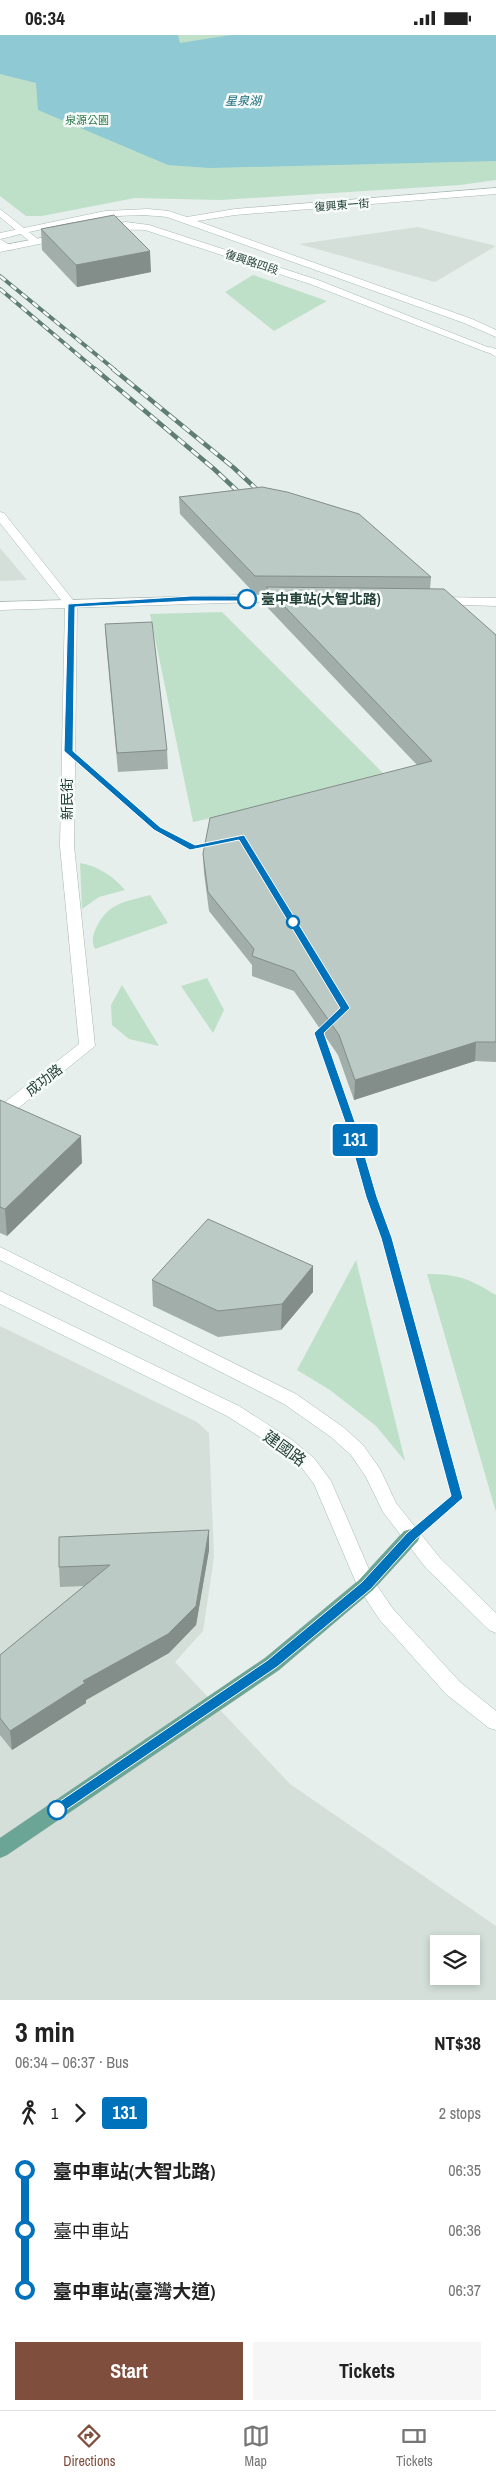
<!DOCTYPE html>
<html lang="en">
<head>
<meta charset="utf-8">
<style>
  :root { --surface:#fff; --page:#f6f6f6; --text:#222; --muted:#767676; --line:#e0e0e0; --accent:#804e3d }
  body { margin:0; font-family:"Archivo Narrow","Noto Sans TC",sans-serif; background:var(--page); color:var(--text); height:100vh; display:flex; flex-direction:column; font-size:19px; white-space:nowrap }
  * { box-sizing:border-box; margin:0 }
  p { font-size:16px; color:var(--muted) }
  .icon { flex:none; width:28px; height:28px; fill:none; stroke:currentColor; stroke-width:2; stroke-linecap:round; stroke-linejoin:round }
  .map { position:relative; height:1965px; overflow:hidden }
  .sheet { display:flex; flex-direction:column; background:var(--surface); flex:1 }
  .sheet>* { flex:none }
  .badge { padding:0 10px; border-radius:4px; font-size:18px; line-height:32px }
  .tools { position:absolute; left:430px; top:1900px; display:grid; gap:10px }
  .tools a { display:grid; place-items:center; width:50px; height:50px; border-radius:0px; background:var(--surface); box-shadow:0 2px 8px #0003; font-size:25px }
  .map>.badge { position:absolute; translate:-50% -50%; box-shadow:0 0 0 2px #fff }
  .legs { display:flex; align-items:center; gap:8px; height:55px; padding:0 15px; font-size:16px }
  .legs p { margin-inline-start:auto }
  .overview { display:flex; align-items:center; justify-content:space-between; height:85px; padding:0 15px }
  h1 { font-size:28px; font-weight:700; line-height:38px }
  .action { display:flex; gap:10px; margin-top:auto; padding:10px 15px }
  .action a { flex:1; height:58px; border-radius:0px; background:var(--accent); color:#fff; font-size:20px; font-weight:700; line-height:58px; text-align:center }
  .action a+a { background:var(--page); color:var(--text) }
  ul { padding:0 15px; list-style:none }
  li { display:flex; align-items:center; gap:18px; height:60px; font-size:19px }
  li i { display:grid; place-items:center; width:8px; height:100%; margin:0 6px; background:currentColor }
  li i::after { content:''; width:12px; height:12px; margin:-6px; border:4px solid; border-radius:50%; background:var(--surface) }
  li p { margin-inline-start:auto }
  li:first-child i { background:linear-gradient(#0000 50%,currentColor 0) }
  li:last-child i { background:linear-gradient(currentColor 50%,#0000 0) }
  .status { display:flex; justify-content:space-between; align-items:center; height:35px; padding:0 25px; background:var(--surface); direction:ltr }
  .status svg { height:14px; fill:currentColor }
  .tab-bar { display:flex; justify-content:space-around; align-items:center; height:70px; border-top:1px solid var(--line); background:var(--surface); font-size:14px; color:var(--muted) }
  .tab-bar a { display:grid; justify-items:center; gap:2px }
  .tab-bar .selected { color:var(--accent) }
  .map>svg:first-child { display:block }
  .built { fill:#d4dfda; fill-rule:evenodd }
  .green { fill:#bfe0c8 }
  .water { fill:#8ec9d4 }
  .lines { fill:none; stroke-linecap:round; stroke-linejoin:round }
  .minor-casing { stroke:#a8b8b2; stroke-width:1 }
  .tertiary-casing { stroke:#a8b8b2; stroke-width:1 }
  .secondary-casing { stroke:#a4bbb3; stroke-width:1 }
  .primary-casing { stroke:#c2cac8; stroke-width:1 }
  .minor { fill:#fff; fill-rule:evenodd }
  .tertiary { fill:#fff; fill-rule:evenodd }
  .secondary { fill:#fff; fill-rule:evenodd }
  .primary { fill:#6aa596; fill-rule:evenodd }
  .rail-far1-casing { stroke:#5f7d75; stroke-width:4 }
  .rail-casing { stroke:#5f7d75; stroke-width:4.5 }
  .rail-far1 { stroke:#f7fbf9; stroke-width:2.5; stroke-dasharray:7; stroke-linecap:butt }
  .rail { stroke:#f7fbf9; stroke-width:3; stroke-dasharray:9; stroke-linecap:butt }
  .wall { fill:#a1aea9 }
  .shaded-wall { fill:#838d89 }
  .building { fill:#bbcac4; stroke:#838d89 }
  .line-1 { fill:#0072bc; stroke:#fff }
  .stop-1-dot { fill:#fff; stroke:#0072bc; stroke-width:2.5 }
  .labels { text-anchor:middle; stroke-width:5; stroke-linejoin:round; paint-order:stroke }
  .far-park-label { font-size:11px; fill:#2d7a4b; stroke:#f7fbf9 }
  .far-street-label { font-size:11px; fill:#24423a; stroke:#f7fbf9 }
  .far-water-label { font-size:12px; font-style:italic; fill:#1c6f80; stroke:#f7fbf9 }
  .stop-label { font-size:14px; font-weight:bold; fill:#24423a; stroke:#f7fbf9; text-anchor:start }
  .street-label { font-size:14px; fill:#24423a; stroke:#f7fbf9 }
  .near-street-label { font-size:16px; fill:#24423a; stroke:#f7fbf9 }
</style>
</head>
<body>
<div class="status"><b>06:34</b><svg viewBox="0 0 49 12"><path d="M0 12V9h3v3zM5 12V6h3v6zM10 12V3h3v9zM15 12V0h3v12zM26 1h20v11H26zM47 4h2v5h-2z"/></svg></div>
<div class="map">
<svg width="496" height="1965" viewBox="0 0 496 1965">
  <rect width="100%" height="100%" fill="#e6efeb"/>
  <g class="built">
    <path d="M 418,192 L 496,211 L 435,247 L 299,209 Z"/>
    <path d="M 0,513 L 27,545 L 0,546 Z"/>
    <path d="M 0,1291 L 197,1387 L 209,1398 L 214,1522 L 203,1596 L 175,1627 L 290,1749 L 496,1891 L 496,1965 L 0,1965 ZM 439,1909 L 471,1909 L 471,1941 L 439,1941 Z"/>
  </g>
  <g class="green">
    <path d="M 0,0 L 496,0 L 496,145 L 460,150 L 220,165 L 135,163 L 42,181 L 26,181 L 0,161 Z"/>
    <path d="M 253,240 L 327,266 L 274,296 L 225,257 Z"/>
    <path d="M 222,577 L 390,745 L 193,787 L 150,579 Z"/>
    <path d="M 80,828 C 98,831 113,841 125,855 L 99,862 L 82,874 Z"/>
    <path d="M 150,860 L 168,888 L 95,914 C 91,906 93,899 97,891 C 110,867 125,867 150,860 Z"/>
    <path d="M 207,943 L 224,975 L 213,998 L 181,951 Z"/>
    <path d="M 122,950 L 159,1011 L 129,1004 L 112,990 L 111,970 Z"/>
    <path d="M 356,1225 L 405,1426 L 376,1391 L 330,1355 L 297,1335 Z"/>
    <path d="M 427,1239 C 459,1239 469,1244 496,1260 L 496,1477 Z"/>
  </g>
  <path class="water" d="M 0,0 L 178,0 L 180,8 L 231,0 L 496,0 L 496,126 L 209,133 L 168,130 L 38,75 L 36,48 L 0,39 Z"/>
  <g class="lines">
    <g class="minor-casing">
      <g id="minor">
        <path d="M 496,153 L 496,159 L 235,180 L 197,186 L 472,284 L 496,295 L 496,302 L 464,288 L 167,182 C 110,175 56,191 0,204 L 0,198 L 105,176 L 148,174 L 169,176 L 187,182 L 235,174 Z"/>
        <path d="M 126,187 L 149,190 L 318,245 L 495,315 L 490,318 L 486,317 L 310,249 L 145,195 C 136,194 104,196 100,193 L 105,190 Z"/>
        <path d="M 61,199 L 64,200 L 64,204 L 0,217 L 0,211 Z"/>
        <path d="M 0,477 L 4,478 L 77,570 L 74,811 L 95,1011 L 6,1083 L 0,1084 L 0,1071 L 79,1009 L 60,811 L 65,570 L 0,488 Z"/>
      </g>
    </g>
    <g class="tertiary-casing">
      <g id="tertiary">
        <path d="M 0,174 L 39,205 L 39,209 L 33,209 L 0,182 Z"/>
        <path d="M 0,204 L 11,211 L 11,215 L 5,215 L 0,212 Z"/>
        <path d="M 286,559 L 292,563 L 290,566 L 0,575 L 0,567 Z"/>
        <path d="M 439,562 L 496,563 L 496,571 L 435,569 L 433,566 L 435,563 Z"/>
      </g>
    </g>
    <g class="secondary-casing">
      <g id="secondary">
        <path d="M 490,312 L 496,314 L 496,322 L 485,315 Z"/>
        <path d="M 0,1212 L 296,1359 L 343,1392 L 363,1410 L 380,1434 L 396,1468 L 440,1523 L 496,1578 L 496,1598 L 489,1595 L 426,1533 L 383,1477 L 366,1442 L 351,1420 L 331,1402 L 284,1369 L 0,1225 Z"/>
        <path d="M 0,1256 L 239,1371 L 292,1405 L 314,1423 L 331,1446 L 374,1546 L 393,1574 L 460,1647 L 496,1676 L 496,1695 L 489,1693 L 446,1659 L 379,1584 L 357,1550 L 314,1449 L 302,1433 L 280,1415 L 227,1381 L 0,1269 Z"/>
      </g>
    </g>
    <g class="primary-casing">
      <path id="primary" d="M 411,1494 L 418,1496 L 420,1501 L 418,1506 L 373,1555 L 279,1635 L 7,1820 L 0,1823 L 0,1803 L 265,1623 L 359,1545 L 404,1496 Z"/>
    </g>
    <use href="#minor" class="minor"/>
    <use href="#tertiary" class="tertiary"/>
    <use href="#secondary" class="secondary"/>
    <use href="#primary" class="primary"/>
    <g class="rail-far1-casing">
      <g id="rail-far1">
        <path d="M 0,241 L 115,335"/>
        <path d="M 0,254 L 96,335"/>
      </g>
    </g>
    <g class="rail-casing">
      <g id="rail">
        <path d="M 95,334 L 214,434 L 247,465"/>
        <path d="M 113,334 L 234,433 L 265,462"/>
      </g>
    </g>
    <use href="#rail-far1" class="rail-far1"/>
    <use href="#rail" class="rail"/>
  </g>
  <g class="wall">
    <path d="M 41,194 L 151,237 L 77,252 L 42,215 Z"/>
    <path d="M 179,462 L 431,542 L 430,554 L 496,600 L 496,1027 L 475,1026 L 354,1065 L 338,1020 L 294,956 L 252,941 L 252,930 L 209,876 L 204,838 L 203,819 L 417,730 L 266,571 L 266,559 L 255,559 L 180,479 Z"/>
    <path d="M 105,589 L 167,715 L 168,734 L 118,737 L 106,608 Z"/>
    <path d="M 0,1065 L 82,1128 L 7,1201 L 0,1198 Z"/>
    <path d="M 313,1231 L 313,1257 L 281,1295 L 218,1302 L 153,1271 L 152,1245 Z"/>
    <path d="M 209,1515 L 196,1590 L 169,1618 L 86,1665 L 86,1668 L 12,1715 L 0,1700 L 0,1620 L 84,1551 L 60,1552 L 59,1532 Z"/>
  </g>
  <g class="shaded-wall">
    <path d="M 150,216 L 151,237 L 77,252 L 76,230 Z"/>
    <path d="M 476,1007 L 475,1026 L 354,1065 L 355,1045 Z"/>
    <path d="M 81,1101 L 82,1128 L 7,1201 L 5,1174 Z"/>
    <path d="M 313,1231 L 313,1257 L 281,1295 L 282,1269 Z"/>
    <path d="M 209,1495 L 209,1515 L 196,1590 L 169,1618 L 86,1665 L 86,1668 L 12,1715 L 10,1696 L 83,1646 Z"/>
  </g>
  <g class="building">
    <path d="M 114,180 L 150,216 L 76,230 L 41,194 Z"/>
    <path d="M 262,452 L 287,457 L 359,479 L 431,542 L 255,541 L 179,462 Z"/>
    <path d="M 266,552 L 444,554 L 496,600 L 496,1007 L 476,1007 L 355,1045 L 339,1000 L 294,936 L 252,921 L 254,914 L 208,857 L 203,819 L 210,783 L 432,726 Z"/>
    <path d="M 152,587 L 167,715 L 117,718 L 105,589 Z"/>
    <path d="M 0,1065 L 81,1101 L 5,1174 L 0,1172 Z"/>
    <path d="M 208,1184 L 313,1231 L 282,1269 L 218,1276 L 152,1245 Z"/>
    <path d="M 209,1495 L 196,1571 L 168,1599 L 83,1646 L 85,1648 L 10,1696 L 0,1683 L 0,1620 L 110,1530 L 59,1532 L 59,1502 Z"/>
  </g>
  <path class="line-1" d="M 191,561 L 247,561 L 251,564 L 247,566 L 191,566 L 75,572 L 73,716 L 160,792 L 195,810 L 244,800 L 350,973 L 324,998 L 355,1087 L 377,1162 L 392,1203 L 463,1463 L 415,1505 L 371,1554 L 277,1632 L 57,1781 L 53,1779 L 51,1775 L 53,1771 L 268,1625 L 362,1547 L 407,1498 L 451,1461 L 381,1203 L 366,1162 L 345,1087 L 314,998 L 340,973 L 239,805 L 190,815 L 154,795 L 64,716 L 68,569 Z"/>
  <g class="stop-1-dot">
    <circle cx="247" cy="564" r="9"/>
    <circle cx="293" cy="887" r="6"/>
    <circle cx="57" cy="1775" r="9"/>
  </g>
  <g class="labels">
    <g class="far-park-label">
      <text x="87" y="89">泉源公園</text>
    </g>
    <g class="far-street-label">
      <text transform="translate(342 170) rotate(-4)" y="4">復興東一街</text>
      <text transform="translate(252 227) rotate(18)" y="4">復興路四段</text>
    </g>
    <g class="far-water-label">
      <text x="243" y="70">星泉湖</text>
    </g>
    <g class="stop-label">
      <text x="261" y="569">臺中車站(大智北路)</text>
    </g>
    <g class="street-label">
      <text transform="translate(67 764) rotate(-90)" y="5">新民街</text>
      <text transform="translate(44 1045) rotate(-38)" y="5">成功路</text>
    </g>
    <g class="near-street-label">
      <text transform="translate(285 1413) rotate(36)" y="6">建國路</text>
    </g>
  </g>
</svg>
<div class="tools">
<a><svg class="icon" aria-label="layers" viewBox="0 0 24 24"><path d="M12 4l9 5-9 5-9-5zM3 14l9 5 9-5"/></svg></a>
</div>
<b class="badge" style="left:355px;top:1105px;background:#0072bc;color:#fff">131</b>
</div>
<section class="sheet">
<div class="overview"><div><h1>3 min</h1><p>06:34 – 06:37 · Bus</p></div><b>NT$38</b></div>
<div class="legs"><svg class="icon" aria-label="walk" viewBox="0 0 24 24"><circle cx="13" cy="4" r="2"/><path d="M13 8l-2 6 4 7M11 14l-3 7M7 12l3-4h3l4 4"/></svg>1<svg class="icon" aria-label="forward" viewBox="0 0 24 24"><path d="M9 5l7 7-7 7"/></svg><b class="badge" style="background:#0072bc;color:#fff">131</b><p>2 stops</p></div>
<ul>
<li><i style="color:#0072bc"></i><b>臺中車站(大智北路)</b><p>06:35</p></li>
<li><i style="color:#0072bc"></i><span>臺中車站</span><p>06:36</p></li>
<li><i style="color:#0072bc"></i><b>臺中車站(臺灣大道)</b><p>06:37</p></li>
</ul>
<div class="action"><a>Start</a><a>Tickets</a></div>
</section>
<nav class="tab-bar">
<a class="selected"><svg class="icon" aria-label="directions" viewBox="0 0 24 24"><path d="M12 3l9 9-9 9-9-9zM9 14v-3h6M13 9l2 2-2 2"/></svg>Directions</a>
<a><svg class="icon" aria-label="map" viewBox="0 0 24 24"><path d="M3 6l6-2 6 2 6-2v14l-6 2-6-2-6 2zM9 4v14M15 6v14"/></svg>Map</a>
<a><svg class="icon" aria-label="tickets" viewBox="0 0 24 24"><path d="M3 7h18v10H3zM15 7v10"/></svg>Tickets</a>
</nav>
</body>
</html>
